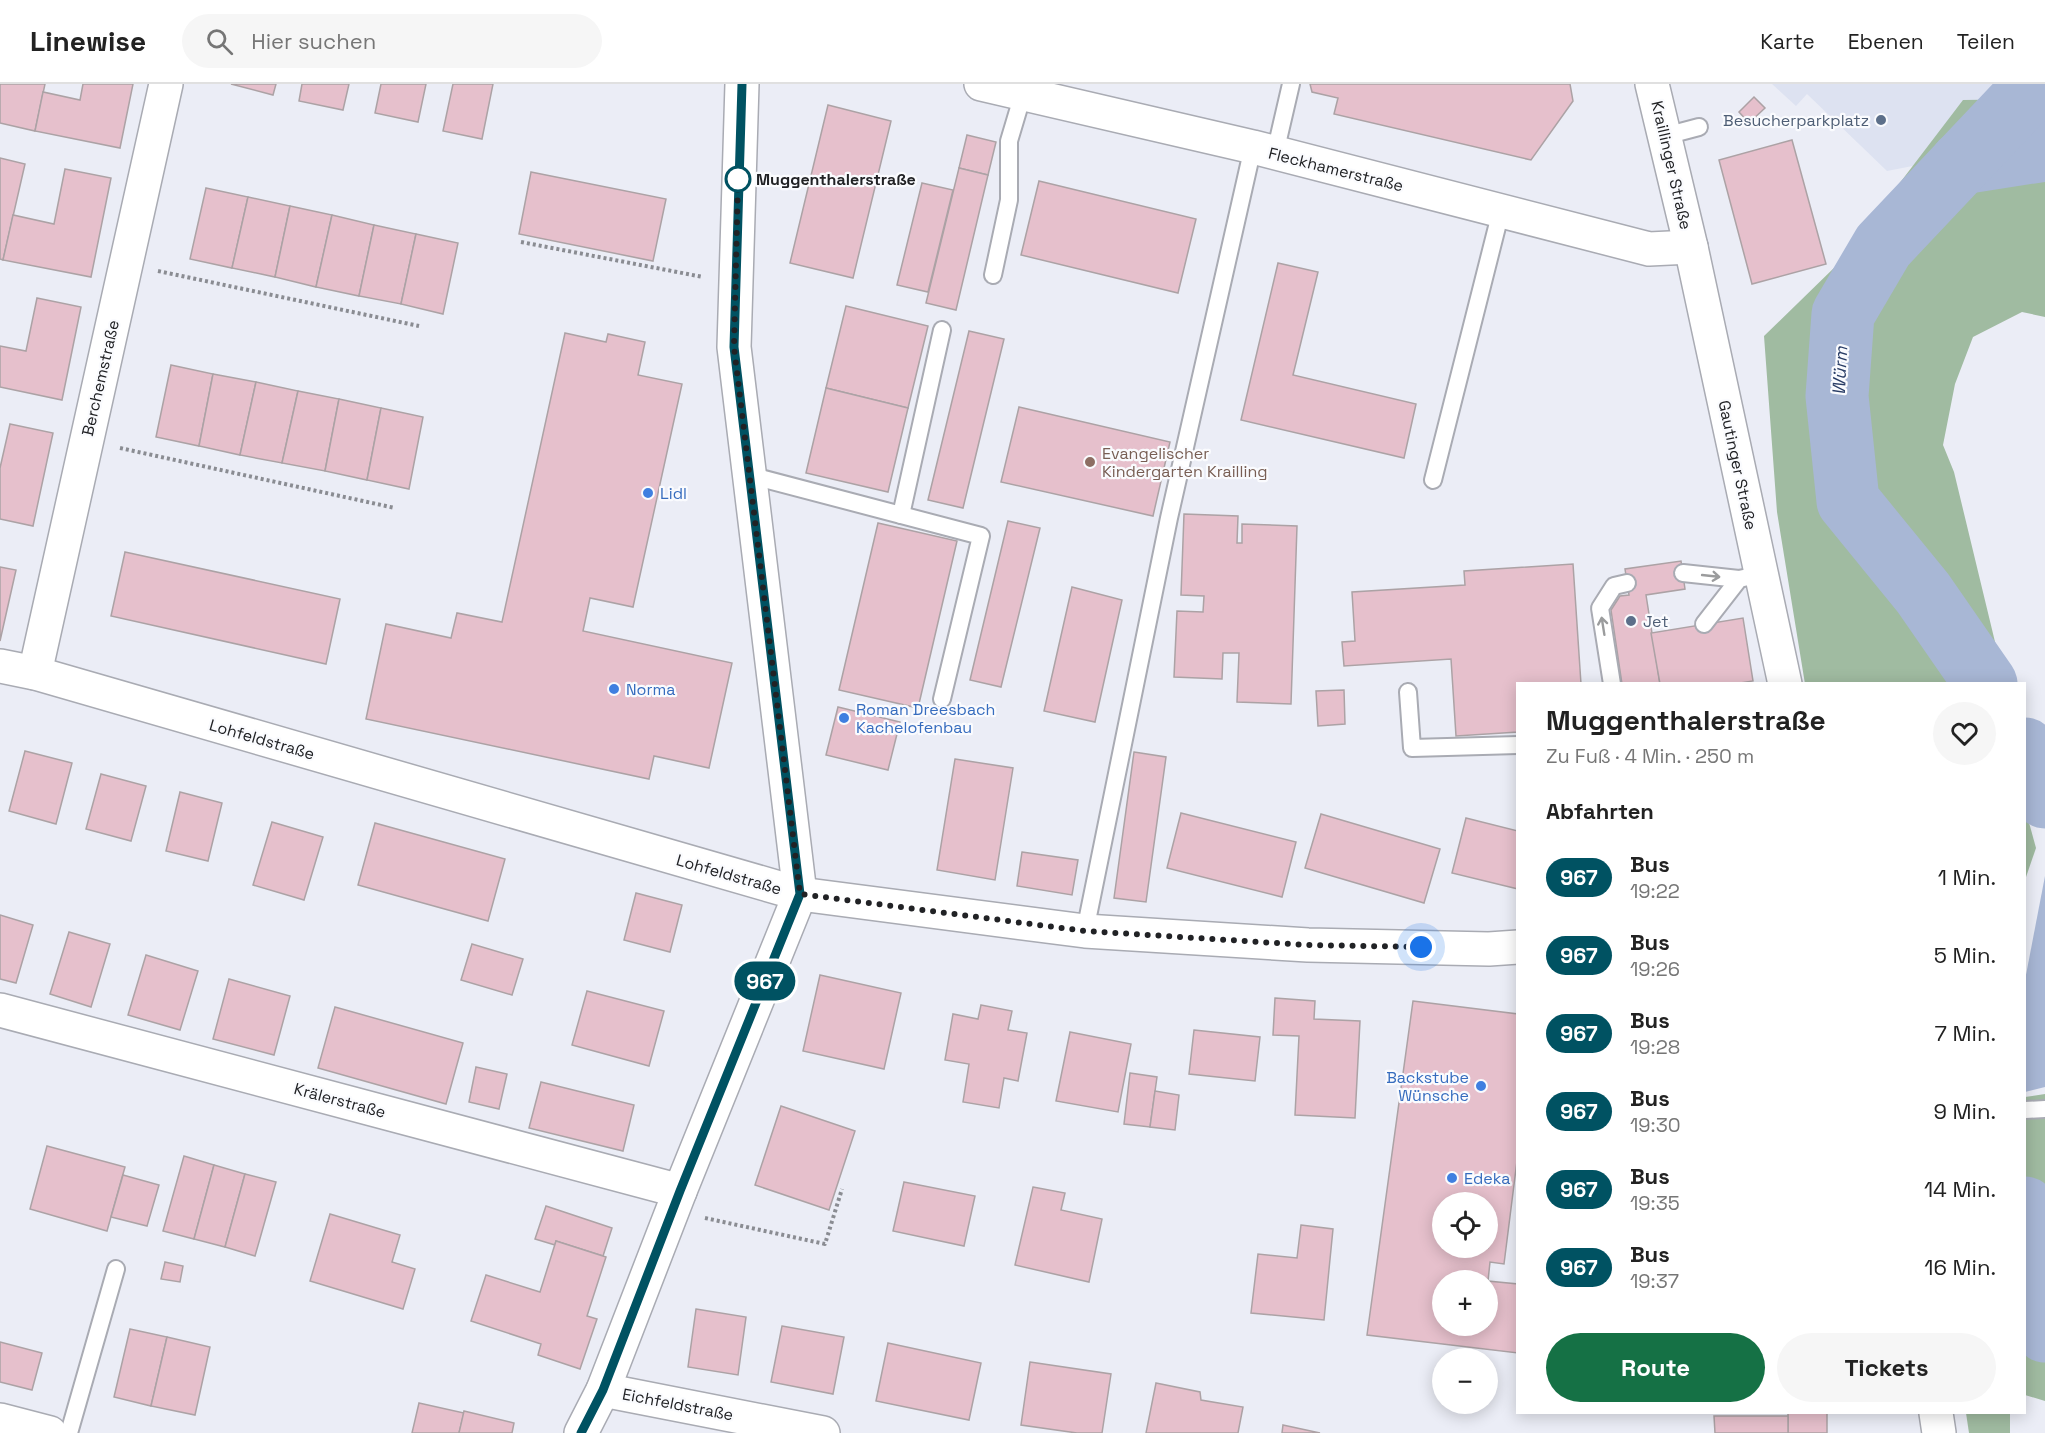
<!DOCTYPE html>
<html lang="de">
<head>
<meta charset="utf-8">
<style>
  :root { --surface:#fff; --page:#f6f6f6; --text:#222; --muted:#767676; --line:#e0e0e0; --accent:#157145 }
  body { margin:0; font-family:"Space Grotesk",sans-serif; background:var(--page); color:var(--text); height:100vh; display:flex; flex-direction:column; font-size:22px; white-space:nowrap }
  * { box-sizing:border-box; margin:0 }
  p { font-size:20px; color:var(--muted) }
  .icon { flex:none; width:33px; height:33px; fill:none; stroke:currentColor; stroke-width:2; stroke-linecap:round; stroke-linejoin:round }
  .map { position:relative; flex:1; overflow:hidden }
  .drawer { position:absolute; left:1516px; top:598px; width:510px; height:732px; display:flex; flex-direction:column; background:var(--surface); border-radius:0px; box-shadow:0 3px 15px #0003 }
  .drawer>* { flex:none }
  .badge { padding:0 12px; border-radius:20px; font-size:21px; line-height:39px }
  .tools { position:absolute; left:1432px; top:1108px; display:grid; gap:12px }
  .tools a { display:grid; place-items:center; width:66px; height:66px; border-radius:50%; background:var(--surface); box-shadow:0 3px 15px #0003; font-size:30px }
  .you { position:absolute; width:30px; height:30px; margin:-15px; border:4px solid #fff; border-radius:50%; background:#1a73e8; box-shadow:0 0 0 9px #1a73e833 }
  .map>.badge { position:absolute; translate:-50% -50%; box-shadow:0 0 0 3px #fff }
  h2 { padding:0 30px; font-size:22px; line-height:54px }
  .round { display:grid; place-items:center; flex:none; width:63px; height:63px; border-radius:32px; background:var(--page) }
  .overview { display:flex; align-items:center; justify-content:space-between; height:102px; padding:0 30px }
  h1 { font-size:28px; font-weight:700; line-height:45px }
  .primary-button { display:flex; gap:12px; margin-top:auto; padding:12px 30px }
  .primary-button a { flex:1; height:69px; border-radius:36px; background:var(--accent); color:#fff; font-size:24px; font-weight:700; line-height:69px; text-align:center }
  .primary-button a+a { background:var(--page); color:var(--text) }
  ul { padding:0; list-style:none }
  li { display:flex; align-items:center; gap:18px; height:78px; padding:0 30px }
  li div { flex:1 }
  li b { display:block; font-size:22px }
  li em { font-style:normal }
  li .badge { min-width:66px; font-weight:700; text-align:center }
  header { display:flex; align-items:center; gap:36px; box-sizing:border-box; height:84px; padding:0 30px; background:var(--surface); border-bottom:2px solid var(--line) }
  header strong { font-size:28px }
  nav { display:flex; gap:33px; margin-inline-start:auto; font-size:21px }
  .search { width:420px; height:54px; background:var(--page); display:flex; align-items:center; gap:15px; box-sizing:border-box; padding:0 21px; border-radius:33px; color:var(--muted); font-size:22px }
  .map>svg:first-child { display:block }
  .built { fill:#dde2f1 }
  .forest { fill:#a0bba1 }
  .water { fill:#a8b7d5 }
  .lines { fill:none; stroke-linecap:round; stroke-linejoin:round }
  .river { stroke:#a8b7d5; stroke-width:63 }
  .building { fill:#e6c0cc; stroke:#aca2a5; stroke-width:1.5; fill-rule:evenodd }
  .service-casing { stroke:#a9abb3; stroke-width:20 }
  .minor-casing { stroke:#a9abb3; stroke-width:36 }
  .secondary-casing { stroke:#a9abb3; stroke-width:36 }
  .path { stroke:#8a8c92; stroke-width:4; stroke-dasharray:3 3; stroke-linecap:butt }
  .service { stroke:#fff; stroke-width:16 }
  .minor { stroke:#fff; stroke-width:33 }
  .secondary { stroke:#fff; stroke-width:33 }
  .oneway { stroke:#9b9c9d }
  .line-casing { stroke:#fff; stroke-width:14 }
  .line { stroke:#005262; stroke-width:9 }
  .walk { stroke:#212225; stroke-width:6; stroke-dasharray:0 10.8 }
  .service-dot { fill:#5c6f8a; stroke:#fafbfe; stroke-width:2 }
  .stop-dot { fill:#fff; stroke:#005262; stroke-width:3 }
  .education-dot { fill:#8d6e63; stroke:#fafbfe; stroke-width:2 }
  .shop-dot { fill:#3f7fe0; stroke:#fafbfe; stroke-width:2 }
  .labels { text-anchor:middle; stroke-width:4.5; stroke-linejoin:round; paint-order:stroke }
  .service-label { font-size:16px; fill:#4e5e75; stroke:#fafbfe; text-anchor:end }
  .street-label { font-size:16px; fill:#212225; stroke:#fafbfe }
  .stop-label { font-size:16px; font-weight:bold; fill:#212225; stroke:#fafbfe; text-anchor:start }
  .education-label { font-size:16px; fill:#785e54; stroke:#fafbfe; text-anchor:start }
  .shop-label { font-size:16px; fill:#366cbe; stroke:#fafbfe; text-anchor:start }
  .water-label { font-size:18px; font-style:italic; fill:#293d66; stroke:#fafbfe }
</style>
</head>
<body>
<header>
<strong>Linewise</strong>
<div class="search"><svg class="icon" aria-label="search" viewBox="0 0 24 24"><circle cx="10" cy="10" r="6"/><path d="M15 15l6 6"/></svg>Hier suchen</div>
<nav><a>Karte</a><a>Ebenen</a><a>Teilen</a></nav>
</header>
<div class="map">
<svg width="2045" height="1349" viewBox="0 0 2045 1349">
  <rect width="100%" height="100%" fill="#ebedf6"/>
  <path class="built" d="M 1772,0 L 2045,0 L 2045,56 L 1887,87 L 1807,10 L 1796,22 Z"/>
  <g class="forest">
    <path d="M 2045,11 L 2045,233 L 2022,228 L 1973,253 L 1955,300 L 1943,361 L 1954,388 L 1996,562 L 2002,600 L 1805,600 L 1777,428 L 1764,252 L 1838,180 L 1963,16 L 2042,15 Z"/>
    <path d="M 2025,724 L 2036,764 L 2025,796 Z"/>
    <path d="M 2045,1010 L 2045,1317 L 2025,1311 L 2025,1013 Z"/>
    <path d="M 1966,1329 L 2010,1329 L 2010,1349 L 1969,1349 Z"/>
  </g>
  <path class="water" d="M 2045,792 L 2045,1003 L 2025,1008 L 2025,896 Z"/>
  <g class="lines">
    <g class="river">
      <path d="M 1961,79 L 2045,66"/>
      <path d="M 1986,600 L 1923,509 L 1848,417 L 1837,312 L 1843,230 L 1883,162 L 2036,0"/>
      <path d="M 2025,665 L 2036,684 L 2045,713"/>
      <path d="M 2025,1124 L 2040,1227 L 2045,1247"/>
    </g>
  </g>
  <g class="building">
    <path d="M 0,0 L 45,0 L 35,47 L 0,39 Z"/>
    <path d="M 83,0 L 133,0 L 120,64 L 35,47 L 43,8 L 80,16 Z"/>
    <path d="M 231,0 L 276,0 L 273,11 Z"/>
    <path d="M 302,0 L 349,0 L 343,26 L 299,17 Z"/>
    <path d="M 381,0 L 426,0 L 418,38 L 375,29 Z"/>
    <path d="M 453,0 L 493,0 L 482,55 L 443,47 Z"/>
    <path d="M 1310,0 L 1570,0 L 1573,17 L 1531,76 L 1334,30 L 1338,14 L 1312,8 Z"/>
    <path d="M 1754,13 L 1765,24 L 1749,39 L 1739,28 Z"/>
    <path d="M 828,21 L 891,37 L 853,194 L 790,179 Z"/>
    <path d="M 967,51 L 996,58 L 988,91 L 959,84 Z"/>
    <path d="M 1792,56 L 1826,180 L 1752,200 L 1719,76 Z"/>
    <path d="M 0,74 L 25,80 L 3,176 L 0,175 Z"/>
    <path d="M 959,84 L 988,91 L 956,226 L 926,219 Z"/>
    <path d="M 65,85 L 111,94 L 91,193 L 3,176 L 13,131 L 54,140 Z"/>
    <path d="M 531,88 L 666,115 L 653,177 L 519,150 Z"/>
    <path d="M 1039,97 L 1196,135 L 1178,209 L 1021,171 Z"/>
    <path d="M 922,99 L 953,106 L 928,208 L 897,201 Z"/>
    <path d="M 206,104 L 248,113 L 232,184 L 190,175 Z"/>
    <path d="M 248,113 L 290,122 L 275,193 L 232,184 Z"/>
    <path d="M 290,122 L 332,131 L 316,203 L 275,193 Z"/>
    <path d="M 332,131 L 374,141 L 359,212 L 316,203 Z"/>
    <path d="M 374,141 L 416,150 L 401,220 L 359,212 Z"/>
    <path d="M 416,150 L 458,159 L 443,230 L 401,220 Z"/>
    <path d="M 1278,179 L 1318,188 L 1293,291 L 1416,320 L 1404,374 L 1241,336 Z"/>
    <path d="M 37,214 L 81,223 L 62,316 L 0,303 L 0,262 L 26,267 Z"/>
    <path d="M 846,222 L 928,242 L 908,324 L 826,304 Z"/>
    <path d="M 969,247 L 1004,255 L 963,424 L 928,416 Z"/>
    <path d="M 565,249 L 606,258 L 608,250 L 645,258 L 638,291 L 682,300 L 633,523 L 590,514 L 583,547 L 732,579 L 709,684 L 654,672 L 649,695 L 366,635 L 386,540 L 451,554 L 457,529 L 502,538 Z"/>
    <path d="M 171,281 L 213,290 L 199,362 L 156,353 Z"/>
    <path d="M 213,290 L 256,298 L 240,371 L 199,362 Z"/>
    <path d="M 256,298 L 298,307 L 282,379 L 240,371 Z"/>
    <path d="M 826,304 L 908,324 L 888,408 L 806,389 Z"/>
    <path d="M 298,307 L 339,315 L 325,387 L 282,379 Z"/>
    <path d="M 339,315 L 381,324 L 367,396 L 325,387 Z"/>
    <path d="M 1019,323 L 1170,358 L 1153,432 L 1001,398 Z"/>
    <path d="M 381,324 L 423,333 L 409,405 L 367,396 Z"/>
    <path d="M 10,340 L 53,349 L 33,442 L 0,435 L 0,384 Z"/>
    <path d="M 1184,430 L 1238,432 L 1237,459 L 1242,459 L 1242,440 L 1297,442 L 1291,620 L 1237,618 L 1239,569 L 1223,569 L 1222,595 L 1174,593 L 1177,527 L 1203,528 L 1204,512 L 1181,511 Z"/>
    <path d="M 1008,437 L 1040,444 L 1001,603 L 970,596 Z"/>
    <path d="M 878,439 L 957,457 L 918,624 L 839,606 Z"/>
    <path d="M 125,468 L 340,515 L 326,580 L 111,532 Z"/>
    <path d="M 1681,477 L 1685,505 L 1646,511 L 1660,600 L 1622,600 L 1611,526 L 1620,512 L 1629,511 L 1625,485 Z"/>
    <path d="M 1573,480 L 1581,600 L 1518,600 L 1518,648 L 1456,652 L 1451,575 L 1344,582 L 1342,558 L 1355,557 L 1352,508 L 1465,501 L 1464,487 Z"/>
    <path d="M 0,483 L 16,486 L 0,557 Z"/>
    <path d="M 1072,503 L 1122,516 L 1095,638 L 1044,627 Z"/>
    <path d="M 1743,534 L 1753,597 L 1734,600 L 1660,600 L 1651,549 Z"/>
    <path d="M 1344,606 L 1345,640 L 1318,642 L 1316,607 Z"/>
    <path d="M 838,623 L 900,638 L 888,686 L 826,671 Z"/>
    <path d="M 25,667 L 72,679 L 56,740 L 9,727 Z"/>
    <path d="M 1134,668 L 1166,673 L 1146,818 L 1114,814 Z"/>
    <path d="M 955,675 L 1013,684 L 995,796 L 937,786 Z"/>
    <path d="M 101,690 L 146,702 L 131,757 L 86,745 Z"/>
    <path d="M 180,708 L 222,719 L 208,777 L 166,767 Z"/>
    <path d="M 1181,729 L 1296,758 L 1282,813 L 1167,784 Z"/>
    <path d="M 1321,730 L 1440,765 L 1424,819 L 1305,784 Z"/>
    <path d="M 1466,734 L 1518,747 L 1518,805 L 1452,789 Z"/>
    <path d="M 272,738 L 323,753 L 304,816 L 253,801 Z"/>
    <path d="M 375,739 L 505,775 L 488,837 L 358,801 Z"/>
    <path d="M 1022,768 L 1078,776 L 1072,811 L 1017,802 Z"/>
    <path d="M 636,809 L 682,821 L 670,868 L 624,856 Z"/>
    <path d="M 0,831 L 33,841 L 16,899 L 0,895 Z"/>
    <path d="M 69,848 L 110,860 L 91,923 L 50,910 Z"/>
    <path d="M 472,860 L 523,875 L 512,911 L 461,896 Z"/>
    <path d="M 146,871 L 198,887 L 180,946 L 128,931 Z"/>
    <path d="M 820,891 L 901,909 L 884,985 L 803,967 Z"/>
    <path d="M 229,895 L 290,912 L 274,971 L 213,955 Z"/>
    <path d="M 587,907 L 664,927 L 649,982 L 572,961 Z"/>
    <path d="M 1275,914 L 1315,917 L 1314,935 L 1360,937 L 1355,1034 L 1295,1031 L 1299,952 L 1273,951 Z"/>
    <path d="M 1413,917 L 1518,930 L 1518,1069 L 1504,1180 L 1490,1178 L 1488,1197 L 1518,1200 L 1518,1269 L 1367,1251 ZM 1443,1119 L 1488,1119 L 1488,1164 L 1443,1164 ZM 1443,1197 L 1488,1197 L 1488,1242 L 1443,1242 Z"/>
    <path d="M 981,921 L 1012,927 L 1008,946 L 1027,949 L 1018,997 L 1004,994 L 999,1024 L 963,1018 L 969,980 L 945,976 L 953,930 L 978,935 Z"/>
    <path d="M 335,923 L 463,959 L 446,1020 L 318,984 Z"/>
    <path d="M 1194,946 L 1260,953 L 1255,997 L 1189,990 Z"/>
    <path d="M 1070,948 L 1131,960 L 1118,1028 L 1056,1017 Z"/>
    <path d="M 476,983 L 507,990 L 499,1025 L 469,1018 Z"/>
    <path d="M 1130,989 L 1157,993 L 1150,1043 L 1124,1040 Z"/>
    <path d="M 541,998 L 634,1021 L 623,1067 L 529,1044 Z"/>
    <path d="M 1155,1007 L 1179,1011 L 1175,1046 L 1150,1043 Z"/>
    <path d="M 781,1022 L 855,1047 L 829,1126 L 755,1101 Z"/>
    <path d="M 47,1062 L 125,1083 L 107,1147 L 30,1125 Z"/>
    <path d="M 184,1072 L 214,1081 L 194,1155 L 163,1147 Z"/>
    <path d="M 214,1081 L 245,1090 L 225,1163 L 194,1155 Z"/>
    <path d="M 245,1090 L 276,1098 L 255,1172 L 225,1163 Z"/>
    <path d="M 123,1091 L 159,1101 L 147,1142 L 111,1133 Z"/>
    <path d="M 904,1098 L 975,1112 L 964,1162 L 893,1147 Z"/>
    <path d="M 1033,1103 L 1065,1109 L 1061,1126 L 1102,1135 L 1089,1198 L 1015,1181 Z"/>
    <path d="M 546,1122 L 612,1144 L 603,1172 L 556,1157 L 555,1161 L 535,1155 Z"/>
    <path d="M 330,1130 L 400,1151 L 392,1178 L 415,1185 L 403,1225 L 310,1197 Z"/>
    <path d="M 1301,1141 L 1333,1145 L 1324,1236 L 1251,1229 L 1258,1170 L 1297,1174 Z"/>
    <path d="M 556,1157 L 606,1173 L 587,1232 L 597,1235 L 580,1285 L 538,1271 L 541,1260 L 471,1237 L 486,1191 L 540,1208 Z"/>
    <path d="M 165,1178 L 183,1182 L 180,1198 L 161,1195 Z"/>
    <path d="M 696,1225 L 746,1233 L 738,1291 L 688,1283 Z"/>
    <path d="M 782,1242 L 844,1253 L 833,1310 L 771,1298 Z"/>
    <path d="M 130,1245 L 167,1253 L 151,1322 L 114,1313 Z"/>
    <path d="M 167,1253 L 210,1263 L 195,1331 L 151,1322 Z"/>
    <path d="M 0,1258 L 42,1269 L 32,1306 L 0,1298 Z"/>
    <path d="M 888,1259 L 981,1279 L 969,1336 L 876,1317 Z"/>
    <path d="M 1030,1278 L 1111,1290 L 1102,1349 L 1077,1349 L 1021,1341 Z"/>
    <path d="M 1156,1299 L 1200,1308 L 1201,1316 L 1243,1323 L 1238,1349 L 1146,1349 Z"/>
    <path d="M 419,1319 L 464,1329 L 459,1349 L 412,1349 Z"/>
    <path d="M 464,1327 L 514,1339 L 512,1349 L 459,1349 Z"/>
    <rect x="1788" y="1329" width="39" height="20"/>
    <path d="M 1714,1332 L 1788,1332 L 1788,1349 L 1715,1349 Z"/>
    <path d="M 1283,1341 L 1320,1349 L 1282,1349 Z"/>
  </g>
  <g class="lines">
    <g class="service-casing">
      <g id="service">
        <path d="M 1665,52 L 1699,43"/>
        <path d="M 1275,69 L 1291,0"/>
        <path d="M 993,191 L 1009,116 L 1009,57 L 1023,10"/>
        <path d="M 749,391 L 981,452 L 942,615"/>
        <path d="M 1433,396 L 1501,127"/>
        <path d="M 901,431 L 942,246"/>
        <path d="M 1683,489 L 1739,495"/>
        <path d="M 1704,540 L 1739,495 L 1762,490"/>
        <path d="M 1612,600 L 1600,524 L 1614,502 L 1627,499"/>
        <path d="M 1408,608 L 1412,664 L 1518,661"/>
        <path d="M 1085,847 L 1169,434 L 1253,63"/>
        <path d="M 2025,1026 L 2045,1025"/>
        <path d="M 69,1349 L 116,1185"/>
      </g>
    </g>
    <g class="minor-casing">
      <g id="minor">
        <path d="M 981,0 L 1253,63 L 1649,165 L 1691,163"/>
        <path d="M 0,582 L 35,589 L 800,810 L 1085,847 L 1308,861 L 1489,865 L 1518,863"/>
        <path d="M 35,589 L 166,0"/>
        <path d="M 0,926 L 680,1107"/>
        <path d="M 603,1306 L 823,1349"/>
        <path d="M 0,1336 L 50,1349"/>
        <path d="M 581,1349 L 603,1306 L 680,1107 L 800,810 L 734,263 L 742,0"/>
      </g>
    </g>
    <g class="secondary-casing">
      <g id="secondary">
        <path d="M 1652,0 L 1691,163 L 1785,600"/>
        <path d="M 1936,1329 L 1939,1349"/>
      </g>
    </g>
    <g class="path">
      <path d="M 521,158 L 703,193"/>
      <path d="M 158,187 L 419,242"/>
      <path d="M 120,364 L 395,424"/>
      <path d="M 705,1134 L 825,1160 L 842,1105"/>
    </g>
    <use href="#service" class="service"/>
    <use href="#minor" class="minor"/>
    <use href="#secondary" class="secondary"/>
  </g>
  <defs><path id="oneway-shaft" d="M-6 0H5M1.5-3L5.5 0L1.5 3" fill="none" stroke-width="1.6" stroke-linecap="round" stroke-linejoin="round" transform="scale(1.5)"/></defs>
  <g class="oneway">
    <use href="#oneway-shaft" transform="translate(1711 492) rotate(6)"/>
    <use href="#oneway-shaft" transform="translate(1603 542) rotate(-99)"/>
  </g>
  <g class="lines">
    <g class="line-casing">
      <path id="line" d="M 581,1349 L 603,1306 L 680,1107 L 800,810 L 734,263 L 742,0"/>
    </g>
    <use href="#line" class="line"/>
    <path class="walk" d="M 738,95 L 734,263 L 800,810 L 1085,847 L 1308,861 L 1421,863"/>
  </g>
  <g class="service-dot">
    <circle cx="1881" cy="36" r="6"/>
    <circle cx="1631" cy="537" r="6"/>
  </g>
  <circle class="stop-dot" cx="738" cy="95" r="12"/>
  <circle class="education-dot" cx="1090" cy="378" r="6"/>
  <g class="shop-dot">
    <circle cx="648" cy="409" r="6"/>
    <circle cx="614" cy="605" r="6"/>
    <circle cx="844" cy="634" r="6"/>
    <circle cx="1481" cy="1002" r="6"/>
    <circle cx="1452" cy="1094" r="6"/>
  </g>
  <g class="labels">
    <g class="service-label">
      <text x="1869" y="42">Besucherparkplatz</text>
      <text x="1643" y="543" text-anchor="start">Jet</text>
    </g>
    <g class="street-label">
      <text transform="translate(1672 81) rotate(77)" y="6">Kraillinger Straße</text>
      <text transform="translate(1336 85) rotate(14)" y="6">Fleckhamerstraße</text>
      <text transform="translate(100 294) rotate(-77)" y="6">Berchemstraße</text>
      <text transform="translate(1738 381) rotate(78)" y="6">Gautinger Straße</text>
      <text transform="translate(262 655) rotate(16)" y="6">Lohfeldstraße</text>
      <text transform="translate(729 790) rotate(16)" y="6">Lohfeldstraße</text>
      <text transform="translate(340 1016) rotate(15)" y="6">Krälerstraße</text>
      <text transform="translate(678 1320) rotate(11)" y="6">Eichfeldstraße</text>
    </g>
    <g class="stop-label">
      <text x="756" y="101">Muggenthalerstraße</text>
    </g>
    <g class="education-label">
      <text x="1102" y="375">Evangelischer<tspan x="1102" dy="18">Kindergarten Krailling</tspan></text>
    </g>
    <g class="shop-label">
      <text x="660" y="415">Lidl</text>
      <text x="626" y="611">Norma</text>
      <text x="856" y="631">Roman Dreesbach<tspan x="856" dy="18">Kachelofenbau</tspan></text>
      <text x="1469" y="999" text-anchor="end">Backstube<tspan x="1469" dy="18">Wünsche</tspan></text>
      <text x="1464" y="1100">Edeka</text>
    </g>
    <g class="water-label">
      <text transform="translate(1840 287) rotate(-87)" y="6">Würm</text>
    </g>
  </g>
</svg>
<div class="tools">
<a><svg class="icon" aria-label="locate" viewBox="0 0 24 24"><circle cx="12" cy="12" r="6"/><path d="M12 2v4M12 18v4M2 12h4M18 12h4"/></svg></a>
<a>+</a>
<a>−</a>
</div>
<div class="you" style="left:1421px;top:863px"></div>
<b class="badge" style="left:765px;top:897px;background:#005262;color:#fff">967</b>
<section class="drawer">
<div class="overview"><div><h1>Muggenthalerstraße</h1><p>Zu Fuß · 4 Min. · 250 m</p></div><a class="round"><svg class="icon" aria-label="heart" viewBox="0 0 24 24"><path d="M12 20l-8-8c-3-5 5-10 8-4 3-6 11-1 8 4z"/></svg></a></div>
<h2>Abfahrten</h2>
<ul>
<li><span class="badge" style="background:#005262;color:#fff">967</span><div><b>Bus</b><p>19:22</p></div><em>1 Min.</em></li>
<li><span class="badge" style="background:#005262;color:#fff">967</span><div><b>Bus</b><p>19:26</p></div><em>5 Min.</em></li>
<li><span class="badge" style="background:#005262;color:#fff">967</span><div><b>Bus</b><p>19:28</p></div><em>7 Min.</em></li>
<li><span class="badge" style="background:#005262;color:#fff">967</span><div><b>Bus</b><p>19:30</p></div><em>9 Min.</em></li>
<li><span class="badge" style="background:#005262;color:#fff">967</span><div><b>Bus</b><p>19:35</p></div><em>14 Min.</em></li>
<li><span class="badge" style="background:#005262;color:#fff">967</span><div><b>Bus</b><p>19:37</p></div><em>16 Min.</em></li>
</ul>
<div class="primary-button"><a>Route</a><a>Tickets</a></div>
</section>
</div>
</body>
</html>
